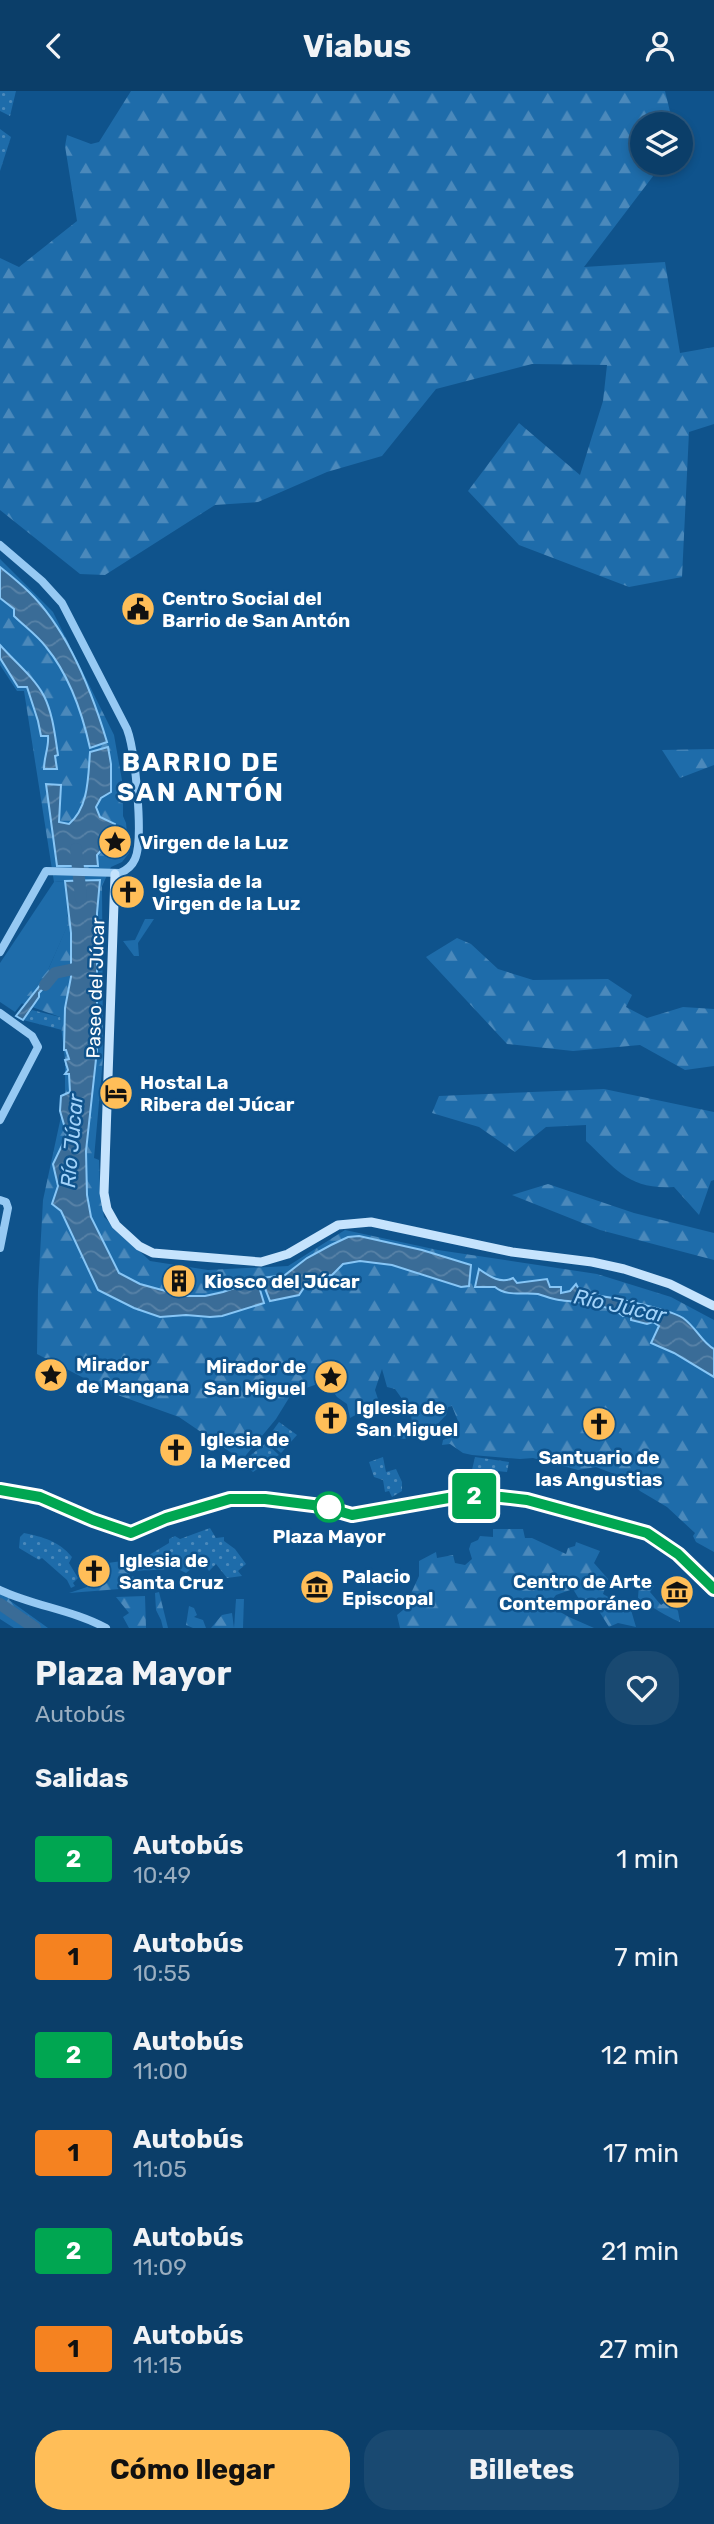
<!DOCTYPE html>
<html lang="es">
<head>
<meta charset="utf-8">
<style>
  :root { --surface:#0b3e69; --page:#194971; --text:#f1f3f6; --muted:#9aaec0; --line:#2b577d; --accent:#ffbe58 }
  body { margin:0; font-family:Rubik,sans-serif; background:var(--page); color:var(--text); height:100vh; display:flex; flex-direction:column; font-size:26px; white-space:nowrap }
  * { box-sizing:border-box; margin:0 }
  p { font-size:23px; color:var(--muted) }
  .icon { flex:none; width:38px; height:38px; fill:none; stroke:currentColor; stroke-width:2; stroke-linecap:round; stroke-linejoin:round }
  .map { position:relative; height:1537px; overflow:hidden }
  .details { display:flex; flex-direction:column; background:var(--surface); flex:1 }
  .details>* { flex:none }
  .badge { padding:0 14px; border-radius:5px; font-size:24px; line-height:46px }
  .tools { position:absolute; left:630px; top:21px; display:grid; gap:14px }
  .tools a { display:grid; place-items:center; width:63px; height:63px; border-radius:50%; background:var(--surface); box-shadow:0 4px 10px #0003,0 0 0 2px var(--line); font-size:35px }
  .map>.badge { position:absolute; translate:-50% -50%; box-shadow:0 0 0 4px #fff }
  h2 { padding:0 35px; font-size:26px; line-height:63px }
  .round { display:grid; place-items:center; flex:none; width:74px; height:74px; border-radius:28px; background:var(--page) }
  .summary { display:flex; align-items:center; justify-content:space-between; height:119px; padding:0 35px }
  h1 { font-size:33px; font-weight:700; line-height:52px }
  .primary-button { display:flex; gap:14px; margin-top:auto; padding:14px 35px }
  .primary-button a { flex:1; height:80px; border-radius:28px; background:var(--accent); color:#111; font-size:28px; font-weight:700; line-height:80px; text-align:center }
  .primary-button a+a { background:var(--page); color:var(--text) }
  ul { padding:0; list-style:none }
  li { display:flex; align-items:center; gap:21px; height:98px; padding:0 35px }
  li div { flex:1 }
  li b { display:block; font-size:26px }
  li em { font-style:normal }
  li .badge { min-width:77px; font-weight:700; text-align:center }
  header { display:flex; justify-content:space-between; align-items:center; height:91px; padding:0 35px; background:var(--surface); font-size:32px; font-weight:700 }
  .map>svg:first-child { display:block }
  .green { fill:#1e6caa }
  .forest { fill:url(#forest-firs) }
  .garden { fill:url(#garden-dots) }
  .water { fill:url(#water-waves); stroke:#87c6f6; stroke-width:2 }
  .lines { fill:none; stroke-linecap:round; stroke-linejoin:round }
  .river { stroke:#3a6c97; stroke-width:12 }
  .tertiary { stroke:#96c9f3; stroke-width:8 }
  .secondary { stroke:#c5e3fd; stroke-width:9 }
  .line-casing { stroke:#fff; stroke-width:16 }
  .line { stroke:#00a651; stroke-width:10 }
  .stop-dot { fill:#fff; stroke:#00a651; stroke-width:3.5 }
  .labels { text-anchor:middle; stroke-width:5; stroke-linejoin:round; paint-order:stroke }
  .poi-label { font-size:19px; font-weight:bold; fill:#fff; stroke:#0f538c; text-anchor:start }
  .street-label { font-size:19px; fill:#fff; stroke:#0f538c }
  .stop-label { font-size:19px; font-weight:bold; fill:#fff; stroke:#0f538c }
  .water-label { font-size:21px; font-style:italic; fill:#a2d3fa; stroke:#0f538c }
  .district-label { font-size:26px; font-weight:bold; letter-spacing:2px; fill:#fff; stroke:#0f538c }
</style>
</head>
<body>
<header><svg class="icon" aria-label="back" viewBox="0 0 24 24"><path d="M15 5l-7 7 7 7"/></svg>Viabus<svg class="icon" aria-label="person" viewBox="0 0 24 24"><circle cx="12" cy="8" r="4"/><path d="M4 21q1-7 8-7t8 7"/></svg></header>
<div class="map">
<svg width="714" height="1537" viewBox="0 0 714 1537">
  <defs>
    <pattern id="forest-firs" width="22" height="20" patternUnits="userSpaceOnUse" patternTransform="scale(1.75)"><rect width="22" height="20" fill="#1e6caa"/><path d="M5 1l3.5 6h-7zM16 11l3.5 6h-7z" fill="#4b89bb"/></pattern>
    <pattern id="garden-dots" width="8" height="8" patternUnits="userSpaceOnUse" patternTransform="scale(1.75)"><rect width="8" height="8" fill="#1e6caa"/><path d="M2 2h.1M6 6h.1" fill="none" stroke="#4b89bb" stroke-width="1.8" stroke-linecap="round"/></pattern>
    <pattern id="water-waves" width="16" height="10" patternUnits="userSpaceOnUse" patternTransform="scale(1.75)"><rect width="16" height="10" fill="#3a6c97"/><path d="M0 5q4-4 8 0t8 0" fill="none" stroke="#5882a7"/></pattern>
  </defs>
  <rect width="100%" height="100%" fill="#0f538c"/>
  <g class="green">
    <path d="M 65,790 L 68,834 L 48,879 L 15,921 L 0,911 L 0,872 L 54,791 Z"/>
    <path d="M 145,828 L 154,828 L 138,852 L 139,865 L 134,865 L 123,850 L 135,849 Z"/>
    <path d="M 236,1508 L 244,1508 L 243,1537 L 234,1537 Z"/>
  </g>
  <g class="forest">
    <path d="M 131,0 L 665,0 L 673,33 L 642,33 L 642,72 L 663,72 L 584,176 L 665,171 L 680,262 L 714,256 L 714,333 L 689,341 L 682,486 L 629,496 L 519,454 L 468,400 L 519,332 L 580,384 L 603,310 L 607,274 L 532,273 L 436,298 L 382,365 L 327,381 L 258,411 L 215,414 L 105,484 L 80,483 L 0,419 L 0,167 L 19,176 L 77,130 L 65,55 L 67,44 L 91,53 L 99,51 Z"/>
    <path d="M 0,468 L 53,521 L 114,644 L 123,695 L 123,725 L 126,732 L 129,762 L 122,771 L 111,776 L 102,795 L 103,967 L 94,1067 L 99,1069 L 100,1101 L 104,1126 L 150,1170 L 208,1179 L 288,1175 L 345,1139 L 438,1159 L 597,1183 L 671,1206 L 714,1229 L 714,1461 L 696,1451 L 693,1445 L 695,1442 L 667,1416 L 640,1400 L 635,1395 L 625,1387 L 596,1376 L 578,1379 L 533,1367 L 520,1368 L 472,1364 L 463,1362 L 450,1353 L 442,1354 L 443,1349 L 452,1345 L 447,1343 L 458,1330 L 452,1315 L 448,1316 L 446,1324 L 434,1337 L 424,1336 L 420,1340 L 412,1331 L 409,1311 L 405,1312 L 395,1298 L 387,1296 L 382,1278 L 375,1299 L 379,1311 L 350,1327 L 347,1313 L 337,1306 L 328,1293 L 336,1291 L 333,1282 L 328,1281 L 326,1290 L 292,1302 L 276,1328 L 242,1369 L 179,1326 L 115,1303 L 37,1263 L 38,1200 L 43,1109 L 65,1007 L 65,969 L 60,926 L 21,912 L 48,879 L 68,833 L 65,790 L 54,791 L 24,600 L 17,600 L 0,574 Z"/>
    <path d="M 714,658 L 714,674 L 680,687 L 662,659 Z"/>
    <path d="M 457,847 L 471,853 L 498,878 L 533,889 L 608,888 L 632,904 L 626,916 L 647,927 L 683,916 L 714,918 L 714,975 L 685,979 L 640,954 L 573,960 L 507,953 L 426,866 Z"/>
    <path d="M 604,998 L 714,1021 L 714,1089 L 711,1090 L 699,1124 L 674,1096 C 629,1099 616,1078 586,1050 L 586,1034 L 546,1036 L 515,1061 L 479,1036 L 432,1022 L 439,1005 Z"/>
    <path d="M 548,1093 L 634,1122 L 714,1142 L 714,1169 L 600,1139 L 512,1104 Z"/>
    <path d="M 493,1438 L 523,1438 L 525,1447 L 532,1447 L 566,1463 L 568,1457 L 575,1455 L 576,1451 L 600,1460 L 594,1472 L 608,1488 L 603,1503 L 631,1519 L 636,1536 L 618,1532 L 609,1536 L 597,1517 L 579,1508 L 573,1498 L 556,1504 L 548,1514 L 569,1526 L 594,1537 L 400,1537 L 397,1524 L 409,1514 L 408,1509 L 419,1485 L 419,1470 L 436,1461 L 437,1467 L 453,1464 L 455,1472 L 465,1474 L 472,1468 L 469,1458 L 471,1452 L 478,1449 L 480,1445 L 493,1446 Z"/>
    <path d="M 122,1470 L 151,1470 L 169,1474 L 169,1477 C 155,1481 143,1477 130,1482 L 130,1485 L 149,1489 L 150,1493 L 145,1496 L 69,1502 L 105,1490 L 104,1477 L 108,1476 L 108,1472 Z"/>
    <path d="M 639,1493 L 654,1495 L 650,1501 L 661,1514 L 670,1508 L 678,1520 L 680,1531 C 671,1528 647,1513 638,1507 Z"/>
    <path d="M 0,1499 L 12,1504 L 9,1509 L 48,1537 L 14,1537 L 0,1528 Z"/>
    <path d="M 159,1501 L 168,1537 L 163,1537 L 161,1529 L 156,1519 L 155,1502 Z"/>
    <path d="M 145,1505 L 146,1537 L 129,1537 L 123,1526 L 129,1522 L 116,1506 Z"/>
    <path d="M 189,1515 L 194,1517 L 197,1524 L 194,1526 L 203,1529 L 206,1537 L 193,1537 L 186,1534 Z"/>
    <path d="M 232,1522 L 234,1537 L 211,1537 L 222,1524 Z"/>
  </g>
  <g class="garden">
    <path d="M 0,0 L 16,0 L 10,25 L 0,20 Z"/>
    <path d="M 0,38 L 11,46 L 0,80 Z"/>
    <path d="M 32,919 L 60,926 L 62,939 L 23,929 Z"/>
    <path d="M 279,1331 L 297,1344 L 281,1362 L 266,1349 Z"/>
    <path d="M 408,1334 L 413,1335 L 419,1343 L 404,1348 L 391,1345 L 402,1341 L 402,1335 Z"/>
    <path d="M 266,1352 L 279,1364 L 253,1381 L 242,1371 Z"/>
    <path d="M 383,1366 L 386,1381 L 396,1378 L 402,1391 L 402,1400 L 392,1406 L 389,1400 L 385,1401 L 383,1389 L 374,1386 L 369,1371 Z"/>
    <path d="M 475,1366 L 509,1371 L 507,1381 L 487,1379 L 486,1385 L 471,1383 Z"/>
    <path d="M 210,1437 L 216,1447 L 224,1446 L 224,1450 L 235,1458 L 246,1473 L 238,1480 L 242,1485 L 227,1487 L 216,1473 L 209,1480 L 202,1469 L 186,1482 L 149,1464 L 169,1452 L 169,1448 L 175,1445 L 180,1448 Z"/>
    <path d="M 24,1442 C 43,1446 59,1450 72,1466 L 69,1472 L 78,1487 L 73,1492 L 75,1495 L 71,1497 L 67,1489 L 42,1467 L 39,1469 L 19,1457 L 20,1446 Z"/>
  </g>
  <g class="water">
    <path d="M 0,476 C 10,484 20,492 29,501 C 67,538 92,601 107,651 L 90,657 C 82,621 70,585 46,556 C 37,544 24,535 14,525 L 14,518 L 0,507 Z"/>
    <path d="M 0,554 C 14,570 34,586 44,605 C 53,623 55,645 58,664 L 55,665 L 57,678 L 44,678 C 44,665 49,657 48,645 L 41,645 L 38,630 L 27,596 L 18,596 L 0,567 Z"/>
    <path d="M 108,656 L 111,673 L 111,701 L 101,707 L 96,716 L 100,726 L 115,733 L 114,745 L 97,764 L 98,775 L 57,775 L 46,693 L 61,694 L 59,731 L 69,733 C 89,716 88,686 90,661 Z"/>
    <path d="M 100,789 L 97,822 L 97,959 L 86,1060 L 87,1104 L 91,1126 L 119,1182 L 140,1193 L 184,1205 L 205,1205 L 223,1201 L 257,1189 L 264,1212 L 222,1225 L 210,1226 L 186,1224 L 160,1226 L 134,1217 L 98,1199 L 61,1120 L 52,1113 L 58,1095 L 53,1073 L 67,1044 L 60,1020 L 61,1005 L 70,1001 L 69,983 L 65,983 L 68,979 L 65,969 L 69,968 L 66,959 L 64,959 L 65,917 L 71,886 L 71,842 L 65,790 Z"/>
    <path d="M 56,881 L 57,883 L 39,902 L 39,906 L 23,929 L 16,925 L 41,893 Z"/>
    <path d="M 359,1145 L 422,1159 L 471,1174 L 469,1195 L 461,1196 L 392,1174 L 360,1170 L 343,1173 L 332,1184 L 322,1185 L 305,1195 L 299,1204 L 270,1210 L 261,1187 L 285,1184 L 307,1167 L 331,1154 L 348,1146 Z"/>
    <path d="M 479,1178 C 490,1186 501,1193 513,1187 L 517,1192 L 547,1188 L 550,1196 L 561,1196 L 561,1202 L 570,1200 L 576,1193 L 582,1204 C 599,1202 669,1218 683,1227 C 696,1236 702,1252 714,1258 L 714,1286 L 674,1262 L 651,1252 L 659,1235 L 653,1231 L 647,1233 L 631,1229 L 631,1225 L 628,1223 L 623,1225 C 606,1212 580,1212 559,1209 C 552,1208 545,1205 538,1203 C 524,1201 507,1206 495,1196 L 475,1196 Z"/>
  </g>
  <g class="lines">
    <g class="river">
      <path d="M 76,758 L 81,807"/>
      <path d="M 45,894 L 55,882 L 88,875"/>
      <path d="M 0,1513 L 35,1537"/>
    </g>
    <g class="tertiary">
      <path d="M 0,454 L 42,490 L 62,512 L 127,638 C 135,659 144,748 135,768 C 132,775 127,779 120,782 L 46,780 L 0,861"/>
      <path d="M 0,922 L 32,945 L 38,956 L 0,1029"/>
      <path d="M 0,1109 L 6,1111 L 8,1117 L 0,1157"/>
      <path d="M 0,1399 L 44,1407 L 93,1429 L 130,1442 L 166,1427 L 230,1408 L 240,1408"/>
      <path d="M 250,1408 L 321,1415 L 352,1424 L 454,1406 L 485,1405 L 527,1409 L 598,1427 L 650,1444 L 687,1471 L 714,1498"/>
      <path d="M 0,1499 C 34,1515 73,1519 106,1537"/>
    </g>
    <path class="secondary" d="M 115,783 L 104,1102 L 107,1118 L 116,1134 L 139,1155 L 153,1162 L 261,1171 L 288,1163 L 338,1134 L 371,1131 L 512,1161 L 592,1171 L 624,1178 L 670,1193 L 714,1215"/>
  </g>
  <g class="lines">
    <g class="line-casing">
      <path id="line" d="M 0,1399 L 40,1406 L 93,1429 L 131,1442 L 166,1427 L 230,1408 L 265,1408 L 321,1415 L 352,1424 L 454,1406 L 501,1406 L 527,1409 L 647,1442 L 678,1463 L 714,1498"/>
    </g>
    <use href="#line" class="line"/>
  </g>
  <defs>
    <g id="civic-disc" transform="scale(1.75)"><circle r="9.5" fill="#ffbe58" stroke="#0f538c"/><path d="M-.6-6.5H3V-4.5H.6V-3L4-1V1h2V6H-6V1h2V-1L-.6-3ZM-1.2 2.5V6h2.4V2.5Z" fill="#111"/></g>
    <g id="sight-disc" transform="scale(1.75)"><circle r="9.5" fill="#ffbe58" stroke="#0f538c"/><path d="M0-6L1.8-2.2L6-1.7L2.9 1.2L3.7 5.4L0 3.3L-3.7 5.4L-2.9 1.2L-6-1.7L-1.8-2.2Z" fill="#111"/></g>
    <g id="church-disc" transform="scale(1.75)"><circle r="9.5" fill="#ffbe58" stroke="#0f538c"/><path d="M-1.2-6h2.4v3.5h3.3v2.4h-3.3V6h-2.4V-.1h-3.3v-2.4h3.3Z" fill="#111"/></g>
    <g id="hotel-disc" transform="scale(1.75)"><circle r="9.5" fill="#ffbe58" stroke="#0f538c"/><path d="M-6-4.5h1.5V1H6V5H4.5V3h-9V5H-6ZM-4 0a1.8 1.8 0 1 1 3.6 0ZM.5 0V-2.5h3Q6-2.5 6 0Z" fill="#111"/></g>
    <g id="building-disc" transform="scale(1.75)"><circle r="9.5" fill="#ffbe58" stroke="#0f538c"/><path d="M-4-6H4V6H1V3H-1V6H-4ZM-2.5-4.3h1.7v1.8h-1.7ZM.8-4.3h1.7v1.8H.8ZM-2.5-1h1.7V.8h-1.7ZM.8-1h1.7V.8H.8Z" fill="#111"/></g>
    <g id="museum-disc" transform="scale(1.75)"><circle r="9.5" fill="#ffbe58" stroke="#0f538c"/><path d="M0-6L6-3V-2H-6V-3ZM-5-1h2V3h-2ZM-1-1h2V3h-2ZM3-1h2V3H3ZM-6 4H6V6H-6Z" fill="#111"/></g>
  </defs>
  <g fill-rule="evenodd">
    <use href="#civic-disc" x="138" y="518"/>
    <use href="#sight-disc" x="115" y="751"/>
    <use href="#church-disc" x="128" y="801"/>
    <use href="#hotel-disc" x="116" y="1002"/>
    <use href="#building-disc" x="179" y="1190"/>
    <use href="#sight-disc" x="51" y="1284"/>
    <use href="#sight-disc" x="331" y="1286"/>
    <use href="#church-disc" x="331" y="1327"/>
    <use href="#church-disc" x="599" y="1333"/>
    <use href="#church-disc" x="176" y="1359"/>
    <use href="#church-disc" x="94" y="1480"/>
    <use href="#museum-disc" x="317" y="1496"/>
    <use href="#museum-disc" x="677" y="1501"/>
  </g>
  <circle class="stop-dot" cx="329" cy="1416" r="14"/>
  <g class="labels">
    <g class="poi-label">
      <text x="162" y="514">Centro Social del<tspan x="162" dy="22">Barrio de San Antón</tspan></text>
      <text x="140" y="758">Virgen de la Luz</text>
      <text x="152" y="797">Iglesia de la<tspan x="152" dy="22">Virgen de la Luz</tspan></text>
      <text x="140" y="998">Hostal La<tspan x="140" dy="22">Ribera del Júcar</tspan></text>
      <text x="204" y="1197">Kiosco del Júcar</text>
      <text x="76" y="1280">Mirador<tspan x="76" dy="22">de Mangana</tspan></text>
      <text x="306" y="1282" text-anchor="end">Mirador de<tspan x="306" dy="22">San Miguel</tspan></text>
      <text x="356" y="1323">Iglesia de<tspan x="356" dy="22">San Miguel</tspan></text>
      <text x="200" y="1355">Iglesia de<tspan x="200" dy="22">la Merced</tspan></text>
      <text x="599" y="1373" text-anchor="middle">Santuario de<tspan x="599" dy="22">las Angustias</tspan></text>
      <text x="119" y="1476">Iglesia de<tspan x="119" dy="22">Santa Cruz</tspan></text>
      <text x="342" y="1492">Palacio<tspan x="342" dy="22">Episcopal</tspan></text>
      <text x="652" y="1497" text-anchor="end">Centro de Arte<tspan x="652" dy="22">Contemporáneo</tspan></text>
    </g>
    <g class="street-label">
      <text transform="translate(95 897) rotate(-88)" y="7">Paseo del Júcar</text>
    </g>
    <g class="stop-label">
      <text x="329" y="1452">Plaza Mayor</text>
    </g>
    <g class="water-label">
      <text transform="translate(72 1050) rotate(-85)" y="7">Río Júcar</text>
      <text transform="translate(620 1215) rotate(12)" y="7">Río Júcar</text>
    </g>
    <g class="district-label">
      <text x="201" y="680">BARRIO DE<tspan x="201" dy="30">SAN ANTÓN</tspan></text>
    </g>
  </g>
</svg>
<div class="tools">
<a><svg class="icon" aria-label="layers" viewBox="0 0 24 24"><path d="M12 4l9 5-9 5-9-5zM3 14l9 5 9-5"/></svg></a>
</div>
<b class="badge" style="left:474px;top:1405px;background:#00a651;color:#fff">2</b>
</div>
<section class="details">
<div class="summary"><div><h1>Plaza Mayor</h1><p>Autobús</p></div><a class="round"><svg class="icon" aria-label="heart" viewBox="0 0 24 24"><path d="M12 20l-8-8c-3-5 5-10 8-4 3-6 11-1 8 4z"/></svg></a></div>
<h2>Salidas</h2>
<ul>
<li><span class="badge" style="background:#00a651;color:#fff">2</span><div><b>Autobús</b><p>10:49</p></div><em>1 min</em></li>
<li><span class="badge" style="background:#f58220;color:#111">1</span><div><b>Autobús</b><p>10:55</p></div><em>7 min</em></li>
<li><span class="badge" style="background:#00a651;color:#fff">2</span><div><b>Autobús</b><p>11:00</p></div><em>12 min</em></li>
<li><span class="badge" style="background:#f58220;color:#111">1</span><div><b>Autobús</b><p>11:05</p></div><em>17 min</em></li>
<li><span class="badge" style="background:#00a651;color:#fff">2</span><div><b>Autobús</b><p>11:09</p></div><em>21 min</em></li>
<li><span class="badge" style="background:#f58220;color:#111">1</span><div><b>Autobús</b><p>11:15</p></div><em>27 min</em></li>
</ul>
<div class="primary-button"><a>Cómo llegar</a><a>Billetes</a></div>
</section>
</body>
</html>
